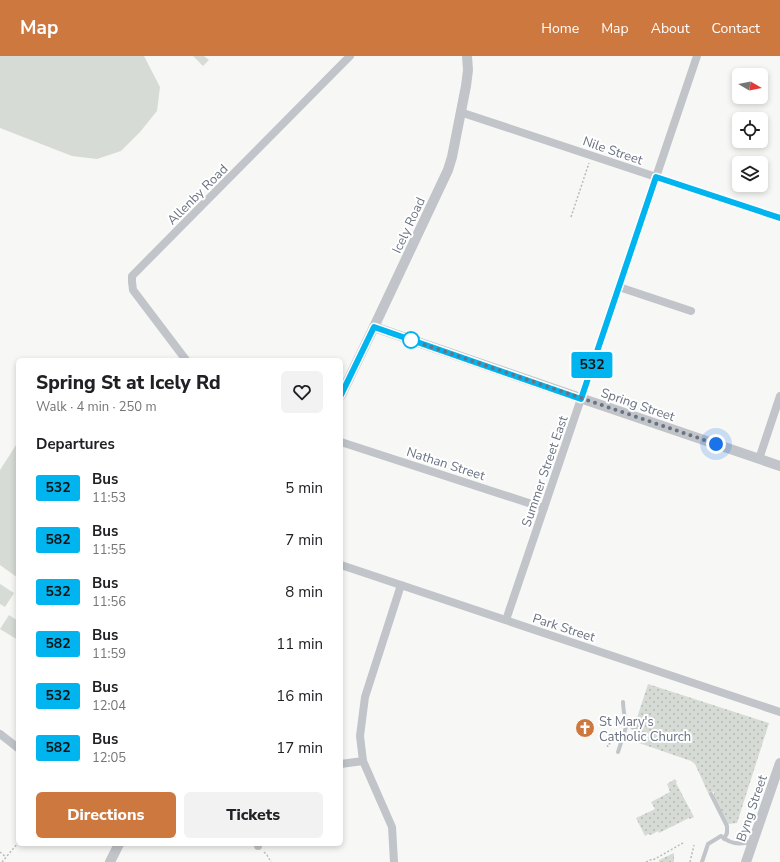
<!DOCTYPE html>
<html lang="en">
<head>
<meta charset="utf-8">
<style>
  :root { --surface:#fff; --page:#f2f2f2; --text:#202124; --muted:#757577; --accent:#cd783f }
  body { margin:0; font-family:"Nunito Sans",sans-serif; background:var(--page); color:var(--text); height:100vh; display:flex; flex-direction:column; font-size:15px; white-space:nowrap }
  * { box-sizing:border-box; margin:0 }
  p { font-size:13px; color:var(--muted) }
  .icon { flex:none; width:22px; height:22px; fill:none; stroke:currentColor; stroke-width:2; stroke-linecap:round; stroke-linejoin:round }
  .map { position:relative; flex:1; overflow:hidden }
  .drawer { position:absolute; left:16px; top:302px; width:327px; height:488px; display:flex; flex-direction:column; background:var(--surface); border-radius:6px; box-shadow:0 2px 6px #0003 }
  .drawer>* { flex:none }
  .badge { padding:0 8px; border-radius:3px; font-size:14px; line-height:26px }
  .needle { width:26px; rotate:99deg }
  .controls { position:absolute; left:732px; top:12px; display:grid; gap:8px }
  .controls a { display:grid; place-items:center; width:36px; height:36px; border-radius:6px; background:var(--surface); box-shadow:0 2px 6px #0003; font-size:20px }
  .you { position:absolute; width:20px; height:20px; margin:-10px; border:3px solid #fff; border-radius:50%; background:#1a73e8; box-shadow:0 0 0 6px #1a73e833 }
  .map>.badge { position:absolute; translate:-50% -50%; box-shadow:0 0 0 2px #fff }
  h2 { padding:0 20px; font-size:15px; line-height:36px }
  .round { display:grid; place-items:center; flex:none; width:42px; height:42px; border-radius:6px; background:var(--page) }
  .head { display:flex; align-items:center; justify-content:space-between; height:68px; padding:0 20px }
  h1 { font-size:19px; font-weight:800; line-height:30px }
  .primary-button { display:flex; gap:8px; margin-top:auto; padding:8px 20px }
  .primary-button a { flex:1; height:46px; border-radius:6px; background:var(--accent); color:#fff; font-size:16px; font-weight:800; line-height:46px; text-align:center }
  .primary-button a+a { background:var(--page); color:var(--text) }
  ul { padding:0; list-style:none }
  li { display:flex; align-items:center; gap:12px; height:52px; padding:0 20px }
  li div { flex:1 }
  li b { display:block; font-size:15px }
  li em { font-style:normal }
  li .badge { min-width:44px; font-weight:700; text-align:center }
  header { display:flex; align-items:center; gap:24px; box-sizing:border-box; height:56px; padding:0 20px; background:var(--accent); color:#fff }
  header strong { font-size:19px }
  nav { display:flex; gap:22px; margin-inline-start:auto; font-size:14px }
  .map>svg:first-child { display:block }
  .grass { fill:#d6dcd5 }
  .park { fill:url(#park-dots) }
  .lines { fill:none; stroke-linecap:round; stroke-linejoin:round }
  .path { stroke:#b9bbbe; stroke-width:1.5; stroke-dasharray:2 2; stroke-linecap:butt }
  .service { stroke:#c1c4c8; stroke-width:4 }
  .minor { stroke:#c1c4c8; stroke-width:8 }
  .tertiary { stroke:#c1c4c8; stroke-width:10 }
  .line-casing { stroke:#fff; stroke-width:9 }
  .line { stroke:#00b5ef; stroke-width:6 }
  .walk { stroke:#6a7382; stroke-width:4; stroke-dasharray:0 7.2 }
  .stop-dot { fill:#fff; stroke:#00b5ef; stroke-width:2 }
  .labels { text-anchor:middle; stroke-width:4; stroke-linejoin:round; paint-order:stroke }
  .street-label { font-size:13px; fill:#6a7382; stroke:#fff }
  .poi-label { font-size:13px; fill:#6a7382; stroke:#fff; text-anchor:start }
</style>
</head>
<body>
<header>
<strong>Map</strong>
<nav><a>Home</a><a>Map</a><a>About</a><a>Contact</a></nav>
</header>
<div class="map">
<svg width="780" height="806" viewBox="0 0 780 806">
  <defs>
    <pattern id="park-dots" width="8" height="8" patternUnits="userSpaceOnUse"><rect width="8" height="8" fill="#d6dcd5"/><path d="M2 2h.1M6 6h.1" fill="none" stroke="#b2b7b2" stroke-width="1.8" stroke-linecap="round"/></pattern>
  </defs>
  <rect width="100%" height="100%" fill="#f7f7f5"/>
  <g class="grass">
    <path d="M 0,0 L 144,0 L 160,31 L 157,55 L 140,76 L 121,95 L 97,103 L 72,100 L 0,72 Z"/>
    <path d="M 193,0 L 204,0 L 209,4 L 203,10 Z"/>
    <path d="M 18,386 L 18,522 L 0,509 L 0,414 Z"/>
    <path d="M 0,528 L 14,537 L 5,551 L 0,548 Z"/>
    <path d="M 9,559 L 18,565 L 18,584 L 0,573 Z"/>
  </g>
  <g class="park">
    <path d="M 648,628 L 769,667 L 737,767 L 728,768 L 714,741 L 714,735 L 709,739 L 695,708 L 691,705 L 639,687 L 644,675 L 634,671 Z"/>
    <path d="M 675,723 L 677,726 L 676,727 L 694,761 L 690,763 L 689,762 L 659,777 L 658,775 L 651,779 L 648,778 L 645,780 L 636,762 L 655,753 L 651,746 L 670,736 L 667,728 Z"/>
    <path d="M 674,797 L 674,806 L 659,806 L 659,804 Z"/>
  </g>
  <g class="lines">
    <g class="path">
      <path d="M 571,161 L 589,107"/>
      <path d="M 628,682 L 640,686"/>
      <path d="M 608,691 L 607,689 L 615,685"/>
      <path d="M 0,796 L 6,801"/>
      <path d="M 264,796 L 267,799 L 271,806"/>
      <path d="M 2,806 L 18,787"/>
      <path d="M 646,806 L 650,804 L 653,804 L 683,787"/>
      <path d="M 690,806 L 694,789"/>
    </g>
    <g class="service">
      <path d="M 623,646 C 624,665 625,669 643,677"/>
      <path d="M 618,696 L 627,668"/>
      <path d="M 711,738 L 727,770 L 727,777 L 724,783"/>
      <path d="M 702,806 L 708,788 L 721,780 C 730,788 741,789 752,785"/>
    </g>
    <g class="minor">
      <path d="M 460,56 L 780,162"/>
      <path d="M 619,231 L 691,255"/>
      <path d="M 186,304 L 133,234 L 132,226 L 132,220 L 350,0"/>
      <path d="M 341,386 L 544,452"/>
      <path d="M 759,403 L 780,340"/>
      <path d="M 341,509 L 780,656"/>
      <path d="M 506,564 L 697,0"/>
      <path d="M 0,678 L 18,692"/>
      <path d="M 341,708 L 363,705"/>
      <path d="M 258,788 L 258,790"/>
      <path d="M 394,806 L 392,771 L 363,705 L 360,680 L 365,641 L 401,529"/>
    </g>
    <g class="tertiary">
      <path d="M 374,271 L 589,345 L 780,410"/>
      <path d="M 341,339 L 374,271 L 448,114 L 452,101 L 466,30 L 468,14 L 467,0"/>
      <path d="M 110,806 L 119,788"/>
      <path d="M 746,806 L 780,707"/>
    </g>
  </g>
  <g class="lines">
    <g class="line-casing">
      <path id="line" d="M 341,339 L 374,271 L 581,343 L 656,121 L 780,162"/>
    </g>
    <use href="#line" class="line"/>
    <path class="walk" d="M 411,284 L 716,388"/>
  </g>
  <defs>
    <g id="church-disc" transform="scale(1)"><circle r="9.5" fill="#cd783f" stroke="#fff"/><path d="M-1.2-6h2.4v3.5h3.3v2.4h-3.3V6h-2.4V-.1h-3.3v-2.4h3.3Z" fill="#fff"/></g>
  </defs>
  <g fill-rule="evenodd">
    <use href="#church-disc" x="585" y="672"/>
  </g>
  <circle class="stop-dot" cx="411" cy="284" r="8"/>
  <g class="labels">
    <g class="street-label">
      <text transform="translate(613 94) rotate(19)" y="5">Nile Street</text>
      <text transform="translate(197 138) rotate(-45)" y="5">Allenby Road</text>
      <text transform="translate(408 169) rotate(-65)" y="5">Icely Road</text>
      <text transform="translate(638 348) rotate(19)" y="5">Spring Street</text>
      <text transform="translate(446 407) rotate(18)" y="5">Nathan Street</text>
      <text transform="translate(544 415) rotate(-71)" y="5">Summer Street East</text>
      <text transform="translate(564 571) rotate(18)" y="5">Park Street</text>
      <text transform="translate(751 752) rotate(-71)" y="5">Byng Street</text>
    </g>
    <g class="poi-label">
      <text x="599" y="670">St Mary's<tspan x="599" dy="15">Catholic Church</tspan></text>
    </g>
  </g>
</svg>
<div class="controls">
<a><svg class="needle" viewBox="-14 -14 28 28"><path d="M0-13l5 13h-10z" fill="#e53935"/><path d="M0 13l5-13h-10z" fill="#757577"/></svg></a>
<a><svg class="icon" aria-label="locate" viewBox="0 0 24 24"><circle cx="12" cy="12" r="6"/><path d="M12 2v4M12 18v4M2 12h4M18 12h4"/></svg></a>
<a><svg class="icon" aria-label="layers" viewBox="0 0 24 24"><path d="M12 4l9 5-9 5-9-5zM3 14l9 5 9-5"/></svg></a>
</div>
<div class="you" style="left:716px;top:388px"></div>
<b class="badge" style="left:592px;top:309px;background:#00b5ef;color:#111">532</b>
<section class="drawer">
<div class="head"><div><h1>Spring St at Icely Rd</h1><p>Walk · 4 min · 250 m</p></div><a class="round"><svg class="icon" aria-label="heart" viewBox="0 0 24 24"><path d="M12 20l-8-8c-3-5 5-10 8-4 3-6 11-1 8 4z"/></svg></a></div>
<h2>Departures</h2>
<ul>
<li><span class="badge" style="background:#00b5ef;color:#111">532</span><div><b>Bus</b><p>11:53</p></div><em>5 min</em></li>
<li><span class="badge" style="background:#00b5ef;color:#111">582</span><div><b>Bus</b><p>11:55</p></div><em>7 min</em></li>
<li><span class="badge" style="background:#00b5ef;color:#111">532</span><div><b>Bus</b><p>11:56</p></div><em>8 min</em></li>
<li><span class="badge" style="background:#00b5ef;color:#111">582</span><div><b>Bus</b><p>11:59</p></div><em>11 min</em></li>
<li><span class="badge" style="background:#00b5ef;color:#111">532</span><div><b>Bus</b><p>12:04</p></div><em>16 min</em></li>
<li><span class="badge" style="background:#00b5ef;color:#111">582</span><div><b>Bus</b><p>12:05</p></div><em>17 min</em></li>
</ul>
<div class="primary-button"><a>Directions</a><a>Tickets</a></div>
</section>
</div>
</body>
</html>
